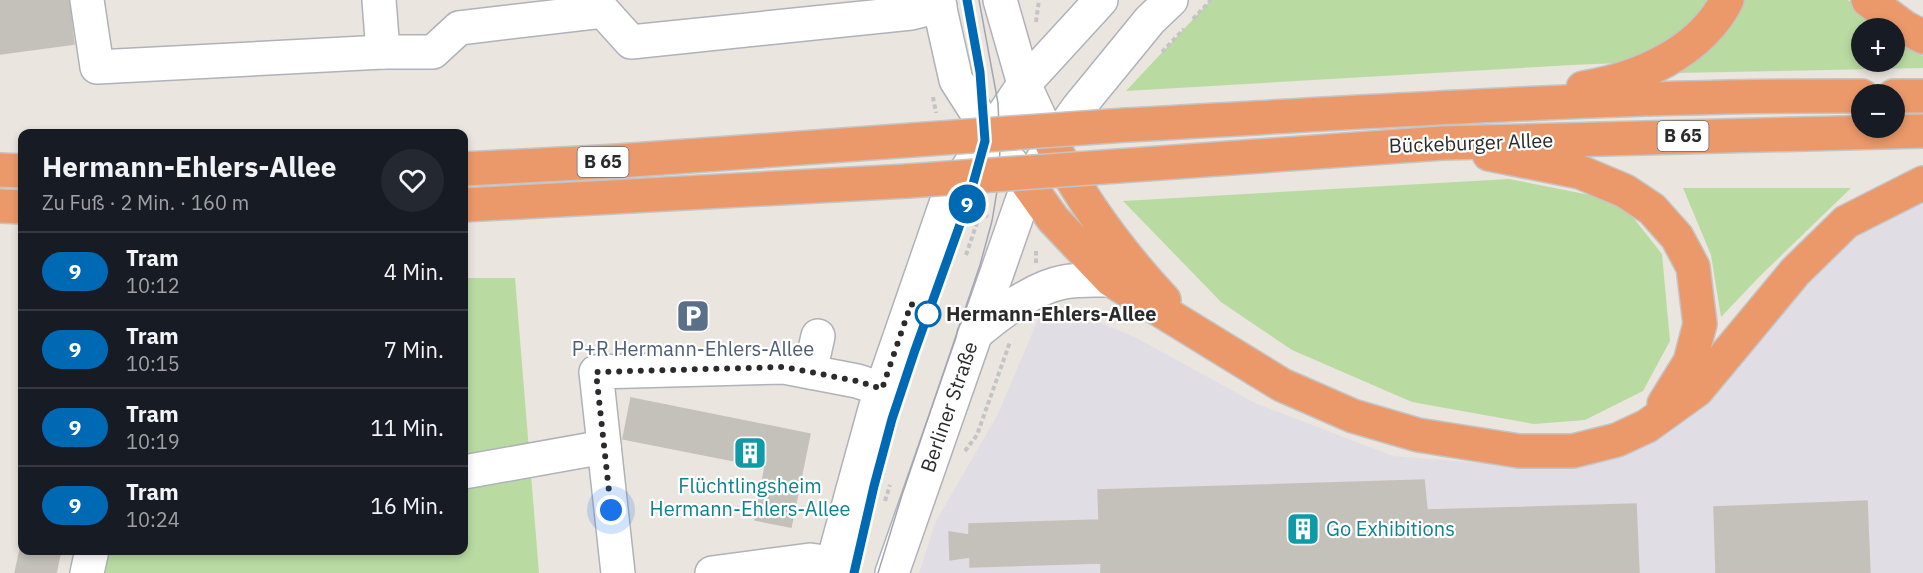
<!DOCTYPE html>
<html lang="de">
<head>
<meta charset="utf-8">
<style>
  :root { --surface:#171b24; --page:#242831; --text:#f1f3f6; --muted:#9ea1a6; --line:#363941 }
  body { margin:0; font-family:"IBM Plex Sans",sans-serif; background:var(--page); color:var(--text); height:100vh; display:flex; flex-direction:column; font-size:22px; white-space:nowrap }
  * { box-sizing:border-box; margin:0 }
  p { font-size:20px; color:var(--muted) }
  .icon { flex:none; width:33px; height:33px; fill:none; stroke:currentColor; stroke-width:2; stroke-linecap:round; stroke-linejoin:round }
  .map { position:relative; flex:1; overflow:hidden }
  .sheet { position:absolute; left:18px; top:129px; width:450px; height:426px; display:flex; flex-direction:column; background:var(--surface); border-radius:12px; box-shadow:0 3px 9px #0003 }
  .sheet>* { flex:none }
  .badge { padding:0 12px; border-radius:20px; font-size:21px; line-height:39px }
  .tools { position:absolute; left:1851px; top:18px; display:grid; gap:12px }
  .tools a { display:grid; place-items:center; width:54px; height:54px; border-radius:50%; background:var(--surface); box-shadow:0 3px 9px #0003; font-size:30px }
  .you { position:absolute; width:30px; height:30px; margin:-15px; border:4px solid #fff; border-radius:50%; background:#1a73e8; box-shadow:0 0 0 9px #1a73e833 }
  .map>.badge { position:absolute; translate:-50% -50%; box-shadow:0 0 0 3px #fff }
  .round { display:grid; place-items:center; flex:none; width:63px; height:63px; border-radius:32px; background:var(--page) }
  .headline { display:flex; align-items:center; justify-content:space-between; height:102px; padding:0 24px }
  h1 { font-size:28px; font-weight:800; line-height:45px }
  ul { padding:0; list-style:none }
  li { display:flex; align-items:center; gap:18px; height:78px; padding:0 24px; border-top:2px solid var(--line) }
  li div { flex:1 }
  li b { display:block; font-size:22px }
  li em { font-style:normal }
  li .badge { min-width:66px; font-weight:700; text-align:center }
  .map>svg:first-child { display:block }
  .industrial { fill:#e0dee4 }
  .green { fill:#b9dba2 }
  .building { fill:#c4c0ba; stroke:#c6c0b9; stroke-width:1.5 }
  .lines { fill:none; stroke-linecap:round; stroke-linejoin:round }
  .minor-casing { stroke:#afb2ba; stroke-width:36 }
  .highway-casing { stroke:#c4c4c4; stroke-width:36 }
  .path { stroke:#c4c4c4; stroke-width:4; stroke-dasharray:4.5 3; stroke-linecap:butt }
  .minor { stroke:#fff; stroke-width:33 }
  .highway { stroke:#eb996a; stroke-width:33 }
  .tram { stroke:#a2a6b3; stroke-width:1.5 }
  .highway-bridge-casing { stroke:#c4c4c4; stroke-width:36; stroke-linecap:butt }
  .highway-bridge { stroke:#eb996a; stroke-width:33 }
  .line-casing { stroke:#fff; stroke-width:14 }
  .line { stroke:#0069b4; stroke-width:9 }
  .walk { stroke:#2b2b2b; stroke-width:6; stroke-dasharray:0 10.8 }
  .stop-dot { fill:#fff; stroke:#0069b4; stroke-width:3 }
  .labels { text-anchor:middle; stroke-width:4.5; stroke-linejoin:round; paint-order:stroke }
  .shield { fill:#fff; stroke:#6b6b6b; stroke-width:1.5 }
  .shield-label { font-size:18px; font-weight:bold; fill:#2b2b2b }
  .street-label { font-size:20px; fill:#2b2b2b; stroke:#fff }
  .stop-label { font-size:20px; font-weight:bold; fill:#2b2b2b; stroke:#fff; text-anchor:start }
  .service-label { font-size:20px; fill:#4e5e75; stroke:#fff }
  .culture-label { font-size:20px; fill:#0d838f; stroke:#fff }
</style>
</head>
<body>
<div class="map">
<svg width="1923" height="573" viewBox="0 0 1923 573">
  <rect width="100%" height="100%" fill="#ebe5df"/>
  <path class="industrial" d="M 1923,199 L 1923,573 L 919,573 L 936,521 L 998,414 L 1039,317 L 1073,312 L 1135,337 L 1255,403 L 1393,456 L 1559,469 L 1644,446 L 1691,411 L 1741,363 L 1796,295 L 1851,238 Z"/>
  <g class="green">
    <path d="M 1211,0 L 1727,0 L 1665,61 L 1572,65 L 1126,91 Z"/>
    <path d="M 1742,0 L 1848,0 L 1882,28 L 1862,28 L 1862,62 L 1894,62 L 1895,39 L 1923,56 L 1923,68 L 1676,73 Z"/>
    <path d="M 1509,179 L 1620,201 L 1662,254 L 1670,341 L 1643,391 L 1585,420 L 1534,424 L 1412,402 L 1292,350 L 1221,302 L 1123,201 Z"/>
    <path d="M 1683,188 L 1851,188 L 1761,275 L 1721,317 L 1711,255 Z"/>
    <path d="M 464,278 L 515,278 L 539,573 L 101,573 L 104,551 L 464,550 Z"/>
  </g>
  <g class="building">
    <path d="M 0,0 L 69,0 L 74,44 L 0,54 Z"/>
    <path d="M 631,398 L 810,434 L 791,527 L 755,520 L 765,467 L 623,439 Z"/>
    <path d="M 1424,480 L 1427,510 L 1636,504 L 1639,573 L 1101,573 L 1101,563 L 970,567 L 970,557 L 950,560 L 949,532 L 969,535 L 969,524 L 1099,520 L 1098,490 Z"/>
    <path d="M 1867,501 L 1870,573 L 1716,573 L 1714,507 Z"/>
    <path d="M 20,550 L 61,550 L 56,573 L 15,573 Z"/>
  </g>
  <g class="lines">
    <g class="minor-casing">
      <g id="minor">
        <path d="M 87,0 L 97,67 L 383,52 L 433,52 L 459,28 L 603,11 L 631,42 L 911,13 L 940,6"/>
        <path d="M 379,0 L 383,52"/>
        <path d="M 938,0 L 956,80 L 1000,149 L 1028,184"/>
        <path d="M 1000,0 L 1024,84 L 1052,144"/>
        <path d="M 974,335 C 998,315 1032,288 1064,282 C 1079,279 1095,280 1111,280"/>
        <path d="M 810,372 L 818,336"/>
        <path d="M 464,472 L 604,447"/>
        <path d="M 87,573 L 92,550"/>
        <path d="M 618,573 L 596,372 L 784,367 L 857,381 L 882,389"/>
        <path d="M 712,573 L 810,560 L 832,563"/>
        <path d="M 830,573 L 875,409 L 948,198 L 1024,84 L 1101,0"/>
        <path d="M 892,573 L 1028,184 L 1052,144 L 1078,108 L 1150,20 L 1171,0"/>
      </g>
    </g>
    <g class="highway-casing">
      <g id="highway">
        <path d="M 1868,0 L 1904,27 L 1923,37"/>
        <path d="M 1583,88 C 1638,79 1700,53 1727,0"/>
        <path d="M 1894,96 L 1923,96"/>
        <path d="M 1126,125 C 1371,112 1616,95 1862,96"/>
        <path d="M 1052,144 C 1082,201 1120,253 1164,300"/>
        <path d="M 1489,154 L 1580,172 L 1625,191 L 1652,209 L 1677,237 L 1693,267 L 1700,324 L 1690,362 L 1664,404"/>
        <path d="M 1118,166 L 1443,143 L 1923,131"/>
        <path d="M 464,169 L 618,161 L 913,140"/>
        <path d="M 0,170 L 22,171"/>
        <path d="M 1028,184 L 1053,219 L 1111,280 L 1282,385 L 1353,416 L 1418,435 L 1519,451 L 1573,451 L 1617,440 L 1647,426 L 1697,390 L 1795,272 L 1846,222 L 1923,183"/>
        <path d="M 464,205 L 908,181"/>
        <path d="M 0,206 L 22,207"/>
      </g>
    </g>
    <g class="path">
      <path d="M 1193,19 L 1211,0"/>
      <path d="M 1036,22 L 1039,0"/>
      <path d="M 1162,52 L 1184,29"/>
      <path d="M 933,97 L 936,113"/>
      <path d="M 975,207 L 988,217"/>
      <path d="M 966,255 L 981,211"/>
      <path d="M 1036,263 L 1036,249"/>
      <path d="M 965,451 L 977,435 L 1010,342"/>
      <path d="M 885,501 L 890,485"/>
    </g>
    <use href="#minor" class="minor"/>
    <use href="#highway" class="highway"/>
    <g class="tram">
      <path d="M 854,573 L 874,486 L 892,419 L 913,353 L 968,202 L 985,141 L 980,72 L 967,0"/>
      <path d="M 878,573 L 902,495 L 980,265 L 992,221 L 998,185 L 1000,149 L 998,103 L 979,0"/>
    </g>
    <g class="highway-bridge-casing">
      <g id="highway-bridge">
        <path d="M 913,140 L 1126,125"/>
        <path d="M 908,181 L 1118,166"/>
      </g>
    </g>
    <use href="#highway-bridge" class="highway-bridge"/>
  </g>
  <g class="lines">
    <g class="line-casing">
      <path id="line" d="M 854,573 L 874,486 L 892,419 L 914,353 L 968,202 L 985,141 L 980,72 L 967,0"/>
    </g>
    <use href="#line" class="line"/>
    <path class="walk" d="M 611,510 L 596,372 L 784,367 L 857,381 L 882,389 L 911,304 L 928,314"/>
  </g>
  <defs>
    <g id="parking-square" transform="scale(1.725)"><rect x="-9" y="-9" width="18" height="18" rx="4" fill="#5c6f8a" stroke="#fff"/><path d="M-3.5-5.5H1a3.5 3.5 0 0 1 0 7H-1V5.5H-3.5ZM-1-3.4V-.6H.8a1.4 1.4 0 0 0 0-2.8Z" fill="#fff"/></g>
    <g id="building-square" transform="scale(1.725)"><rect x="-9" y="-9" width="18" height="18" rx="4" fill="#0f9aa8" stroke="#fff"/><path d="M-4-6H4V6H1V3H-1V6H-4ZM-2.5-4.3h1.7v1.8h-1.7ZM.8-4.3h1.7v1.8H.8ZM-2.5-1h1.7V.8h-1.7ZM.8-1h1.7V.8H.8Z" fill="#fff"/></g>
  </defs>
  <g fill-rule="evenodd">
    <use href="#parking-square" x="693" y="316"/>
    <use href="#building-square" x="750" y="453"/>
    <use href="#building-square" x="1303" y="529"/>
  </g>
  <circle class="stop-dot" cx="928" cy="314" r="12"/>
  <g class="labels">
    <g class="shield">
      <rect x="1657.5" y="121" width="51" height="30" rx="4.5"/>
      <rect x="577.5" y="147" width="51" height="30" rx="4.5"/>
    </g>
    <g class="shield-label">
      <text x="1683" y="142">B 65</text>
      <text x="603" y="168">B 65</text>
    </g>
    <g class="street-label">
      <text transform="translate(1471 143) rotate(-2)" y="7">Bückeburger Allee</text>
      <text transform="translate(949 407) rotate(-71)" y="7">Berliner Straße</text>
    </g>
    <g class="stop-label">
      <text x="946" y="321">Hermann-Ehlers-Allee</text>
    </g>
    <g class="service-label">
      <text x="693" y="356">P+R Hermann-Ehlers-Allee</text>
    </g>
    <g class="culture-label">
      <text x="750" y="493">Flüchtlingsheim<tspan x="750" dy="23">Hermann-Ehlers-Allee</tspan></text>
      <text x="1326" y="536" text-anchor="start">Go Exhibitions</text>
    </g>
  </g>
</svg>
<div class="tools">
<a>+</a>
<a>−</a>
</div>
<div class="you" style="left:611px;top:510px"></div>
<b class="badge" style="left:967px;top:204px;background:#0069b4;color:#fff">9</b>
<section class="sheet">
<div class="headline"><div><h1>Hermann-Ehlers-Allee</h1><p>Zu Fuß · 2 Min. · 160 m</p></div><a class="round"><svg class="icon" aria-label="heart" viewBox="0 0 24 24"><path d="M12 20l-8-8c-3-5 5-10 8-4 3-6 11-1 8 4z"/></svg></a></div>
<ul>
<li><span class="badge" style="background:#0069b4;color:#fff">9</span><div><b>Tram</b><p>10:12</p></div><em>4 Min.</em></li>
<li><span class="badge" style="background:#0069b4;color:#fff">9</span><div><b>Tram</b><p>10:15</p></div><em>7 Min.</em></li>
<li><span class="badge" style="background:#0069b4;color:#fff">9</span><div><b>Tram</b><p>10:19</p></div><em>11 Min.</em></li>
<li><span class="badge" style="background:#0069b4;color:#fff">9</span><div><b>Tram</b><p>10:24</p></div><em>16 Min.</em></li>
</ul>
</section>
</div>
</body>
</html>
